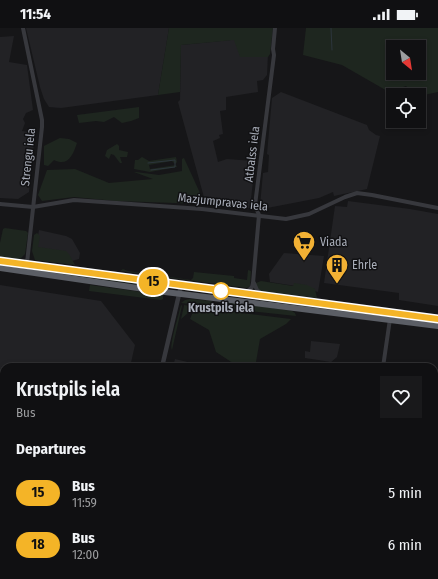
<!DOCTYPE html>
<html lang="en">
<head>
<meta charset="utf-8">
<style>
  :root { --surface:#101012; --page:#19191b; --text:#f1f3f6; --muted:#9c9d9f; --line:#303032 }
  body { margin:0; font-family:"Fira Sans Condensed",sans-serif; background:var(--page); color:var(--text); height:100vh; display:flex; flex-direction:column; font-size:15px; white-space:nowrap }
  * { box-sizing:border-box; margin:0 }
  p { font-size:13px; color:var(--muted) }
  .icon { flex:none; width:22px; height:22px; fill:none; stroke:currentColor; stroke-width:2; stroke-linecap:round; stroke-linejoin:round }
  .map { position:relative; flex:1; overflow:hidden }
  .drawer { position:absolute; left:0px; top:335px; width:438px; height:216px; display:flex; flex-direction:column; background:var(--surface); border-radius:12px 12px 0 0; box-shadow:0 2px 6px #0003,0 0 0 1px var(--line) }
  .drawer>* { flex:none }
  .badge { padding:0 8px; border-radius:13px; font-size:14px; line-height:26px }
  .needle { width:26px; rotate:150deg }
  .fabs { position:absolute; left:386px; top:12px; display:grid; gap:8px }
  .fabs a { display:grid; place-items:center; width:40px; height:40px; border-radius:0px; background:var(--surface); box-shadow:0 2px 6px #0003,0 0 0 1px var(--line); font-size:20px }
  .map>.badge { position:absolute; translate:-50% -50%; box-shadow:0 0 0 2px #fff }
  h2 { padding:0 16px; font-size:15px; line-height:36px }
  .round { display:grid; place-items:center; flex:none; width:42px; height:42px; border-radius:0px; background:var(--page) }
  .headline { display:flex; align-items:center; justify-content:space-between; height:68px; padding:0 16px }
  h1 { font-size:19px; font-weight:600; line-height:30px }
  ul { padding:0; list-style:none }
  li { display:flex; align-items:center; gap:12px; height:52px; padding:0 16px }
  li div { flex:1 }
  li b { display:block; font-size:15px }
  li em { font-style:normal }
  li .badge { min-width:44px; font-weight:700; text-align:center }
  .status { display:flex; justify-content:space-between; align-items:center; height:28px; padding:0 20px; background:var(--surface); direction:ltr }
  .status svg { height:11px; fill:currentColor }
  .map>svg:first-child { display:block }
  .built { fill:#222225 }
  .green { fill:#1e261f; fill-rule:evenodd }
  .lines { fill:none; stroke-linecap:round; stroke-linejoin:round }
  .stream { stroke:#2c353c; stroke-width:1 }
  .minor { stroke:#37383d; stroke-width:4 }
  .tertiary { stroke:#37383d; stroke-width:4.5 }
  .trunk { stroke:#5b5e65; stroke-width:6 }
  .rail { stroke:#4a4c52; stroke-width:1; stroke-dasharray:5 4; stroke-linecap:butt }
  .line-casing { stroke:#fff; stroke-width:9 }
  .line { stroke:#f4b427; stroke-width:6 }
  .stop-dot { fill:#fff; stroke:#f4b427; stroke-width:2 }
  .labels { text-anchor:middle; stroke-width:3; stroke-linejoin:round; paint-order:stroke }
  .street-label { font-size:12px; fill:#a8adb8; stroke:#111113 }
  .poi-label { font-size:12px; fill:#a8adb8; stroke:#111113; text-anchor:start }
  .stop-label { font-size:12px; font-weight:bold; fill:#a8adb8; stroke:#111113 }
</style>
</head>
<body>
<div class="status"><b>11:54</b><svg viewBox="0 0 49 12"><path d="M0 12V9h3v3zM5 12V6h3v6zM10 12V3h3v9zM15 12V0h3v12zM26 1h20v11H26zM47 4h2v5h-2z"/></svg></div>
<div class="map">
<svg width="438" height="551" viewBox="0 0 438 551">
  <rect width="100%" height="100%" fill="#161618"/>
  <g class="built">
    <path d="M 26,0 L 169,0 L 158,67 L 61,80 L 49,79 L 44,71 L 40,59 Z"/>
    <path d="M 14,8 L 9,34 L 27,37 L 33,82 L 26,85 L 23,91 L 25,95 L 22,103 L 35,105 L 29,164 L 18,171 L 0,170 L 0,9 Z"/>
    <path d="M 241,11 L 268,26 L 267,47 L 263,52 L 257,53 L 258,64 L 226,69 L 226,82 L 220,83 L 223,106 L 219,107 L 220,110 L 213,113 L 218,134 L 227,131 L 253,133 L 255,135 L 250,180 L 207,176 L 205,173 L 178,74 L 180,72 L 181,17 Z"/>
    <path d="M 281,64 L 367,97 L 369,102 L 376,107 L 380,108 L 367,161 L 334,168 L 333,164 L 319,170 L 262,181 L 260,178 L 263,145 L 268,144 L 269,127 L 267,126 L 272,70 Z"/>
    <path d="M 348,173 L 410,181 L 438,186 L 438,278 L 399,272 L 399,265 L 324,255 L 335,178 L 347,179 Z"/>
    <path d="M 39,202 L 66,208 L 72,211 L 80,225 L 79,231 L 72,233 L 36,220 Z"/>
    <path d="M 284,225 L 324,228 L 318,264 L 315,263 L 315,261 L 270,254 L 269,246 Z"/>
    <path d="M 0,257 L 101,273 L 135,317 L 130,339 L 4,339 L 4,547 L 17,547 L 15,551 L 0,551 Z"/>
    <path d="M 311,313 L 340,316 L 337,329 L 331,334 L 305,330 L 305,323 L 310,324 Z"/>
    <path d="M 175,331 L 204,338 L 204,339 L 173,339 Z"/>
    <path d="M 434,368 L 438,368 L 438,551 L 193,551 L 197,547 L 209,547 L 215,549 L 216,547 L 434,547 Z"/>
  </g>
  <g class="green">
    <path d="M 169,0 L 273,0 L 270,26 L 268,29 L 240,29 L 234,12 L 181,17 L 180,64 L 158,67 Z"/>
    <path d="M 306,0 L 438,0 L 438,64 L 419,68 L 419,67 L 416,67 L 406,58 L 389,64 L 342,37 L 303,27 ZM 393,19 L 419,19 L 419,45 L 393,45 Z"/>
    <path d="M 139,79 L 139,90 L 131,93 L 122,95 L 114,89 L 104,94 L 96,93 L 79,95 L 77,87 Z"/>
    <path d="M 60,110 L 69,111 L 77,115 C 73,127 68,139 54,132 L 48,138 L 44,137 L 44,118 Z"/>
    <path d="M 117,116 L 119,118 L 119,122 L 128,124 L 127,129 L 120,129 L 122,135 L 120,135 L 114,127 L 111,126 L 109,131 L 105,128 L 107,122 Z"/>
    <path d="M 142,129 L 149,133 L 176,129 L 177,134 L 175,136 L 172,133 L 149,137 L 150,141 L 176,137 L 177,139 L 150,144 L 134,141 L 135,132 L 138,132 Z"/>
    <path d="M 184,130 L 205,176 L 116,173 L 74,169 L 42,173 L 38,167 L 47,142 L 75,141 L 109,155 L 153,151 L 134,144 L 136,144 L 159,147 L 182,143 L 182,131 Z"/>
    <path d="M 5,200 L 26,203 L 28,205 L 25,226 L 20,231 L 0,229 L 0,215 L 3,201 Z"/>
    <path d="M 37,205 L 40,208 L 38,219 L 66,223 L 69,226 L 75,237 L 35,232 L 32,223 L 34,207 Z"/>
    <path d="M 36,241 L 164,258 L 164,260 L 36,243 Z"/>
    <path d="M 123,241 L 128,243 L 191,252 L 193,250 L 194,244 L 234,248 L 234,250 L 247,252 L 248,242 L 251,243 L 250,258 L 247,260 L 120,243 Z"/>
    <path d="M 171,252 L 246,261 L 243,263 L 184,255 L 178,253 L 170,253 Z"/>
    <path d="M 261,253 L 293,258 L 294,255 L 307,257 L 315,261 L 317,270 L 260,263 L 257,260 L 256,255 Z"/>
    <path d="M 90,257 L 163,267 L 163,271 L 161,272 L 89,263 Z"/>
    <path d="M 258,270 L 438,293 L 438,296 L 258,272 Z"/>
    <path d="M 190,271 L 212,273 L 211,278 L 181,275 L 185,272 Z"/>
    <path d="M 222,274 L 239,275 L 292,283 L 295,285 L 296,288 L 221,280 Z"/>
    <path d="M 181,277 L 182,278 L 172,322 C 169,317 179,286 181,277 Z"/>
    <path d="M 184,277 L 195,279 L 181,291 L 184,278 Z"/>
    <path d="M 198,280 L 291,291 L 286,296 L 260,311 L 256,334 L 252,339 L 239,339 L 216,324 L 209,302 L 190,291 L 193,284 Z"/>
  </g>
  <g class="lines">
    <g class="stream">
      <path d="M 331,0 L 332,22"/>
      <path d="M 148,135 L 175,132 L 175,139 L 151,142"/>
    </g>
    <g class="minor">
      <path d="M 23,0 L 42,92 L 42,99 L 26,244"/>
      <path d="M 0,176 L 33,179 L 74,172 L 202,181 L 286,191 L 309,186 L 345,169 L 357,165 L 372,167 L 438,180"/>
      <path d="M 254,255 L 257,262 L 263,267"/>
      <path d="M 245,266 L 252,259 L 253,255 L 259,187 L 255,177 L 274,27 L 273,21 L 275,0"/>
      <path d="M 383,339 L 390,291"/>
      <path d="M 434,355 L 438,355"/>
    </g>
    <g class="tertiary">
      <path d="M 162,339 L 181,258"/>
      <path d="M 112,551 L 114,547"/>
    </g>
    <g class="trunk">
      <path d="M 0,233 L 438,291"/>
      <path d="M 0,240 L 165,264 L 438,298"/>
    </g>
    <path class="rail" d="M 0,517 L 4,518"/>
  </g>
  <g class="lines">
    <g class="line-casing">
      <path id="line" d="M 0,233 L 438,291"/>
    </g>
    <use href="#line" class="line"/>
  </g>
  <defs>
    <g id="supermarket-pin" transform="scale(1.15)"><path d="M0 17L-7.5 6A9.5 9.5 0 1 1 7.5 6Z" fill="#f2b134" stroke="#111113"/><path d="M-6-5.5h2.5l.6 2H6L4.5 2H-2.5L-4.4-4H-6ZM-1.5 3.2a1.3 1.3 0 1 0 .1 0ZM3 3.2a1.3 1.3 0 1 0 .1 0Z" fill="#111"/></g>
    <g id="building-pin" transform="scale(1.15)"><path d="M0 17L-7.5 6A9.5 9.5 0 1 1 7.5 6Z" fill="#f2b134" stroke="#111113"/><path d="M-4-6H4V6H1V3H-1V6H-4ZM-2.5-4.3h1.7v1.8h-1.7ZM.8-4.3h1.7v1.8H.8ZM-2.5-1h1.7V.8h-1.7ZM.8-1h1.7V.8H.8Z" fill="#111"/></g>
  </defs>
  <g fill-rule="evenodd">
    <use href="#supermarket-pin" x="304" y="214"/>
    <use href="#building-pin" x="337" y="237"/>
  </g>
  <circle class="stop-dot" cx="221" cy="263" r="8"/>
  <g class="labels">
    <g class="street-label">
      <text transform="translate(252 126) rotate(-83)" y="4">Atbalss iela</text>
      <text transform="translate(28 129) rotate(-84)" y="4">Strengu iela</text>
      <text transform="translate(223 174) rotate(6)" y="4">Mazjumpravas iela</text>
    </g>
    <g class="poi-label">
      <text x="320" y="218">Viada</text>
      <text x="352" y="241">Ehrle</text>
    </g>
    <g class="stop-label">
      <text x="221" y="284">Krustpils iela</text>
    </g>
  </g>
</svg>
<div class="fabs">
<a><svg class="needle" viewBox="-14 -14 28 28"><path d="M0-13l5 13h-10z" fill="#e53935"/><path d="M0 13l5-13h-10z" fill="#9c9d9f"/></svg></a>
<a><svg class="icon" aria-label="locate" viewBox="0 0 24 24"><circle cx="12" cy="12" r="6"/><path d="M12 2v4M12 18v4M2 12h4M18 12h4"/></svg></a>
</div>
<b class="badge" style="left:153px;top:254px;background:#f4b427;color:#111">15</b>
<section class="drawer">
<div class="headline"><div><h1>Krustpils iela</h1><p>Bus</p></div><a class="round"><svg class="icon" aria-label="heart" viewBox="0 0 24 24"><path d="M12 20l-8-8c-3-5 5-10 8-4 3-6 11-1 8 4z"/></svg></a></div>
<h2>Departures</h2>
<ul>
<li><span class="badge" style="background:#f4b427;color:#111">15</span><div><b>Bus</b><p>11:59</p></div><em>5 min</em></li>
<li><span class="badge" style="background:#f4b427;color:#111">18</span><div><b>Bus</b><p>12:00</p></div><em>6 min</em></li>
</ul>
</section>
</div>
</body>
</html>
